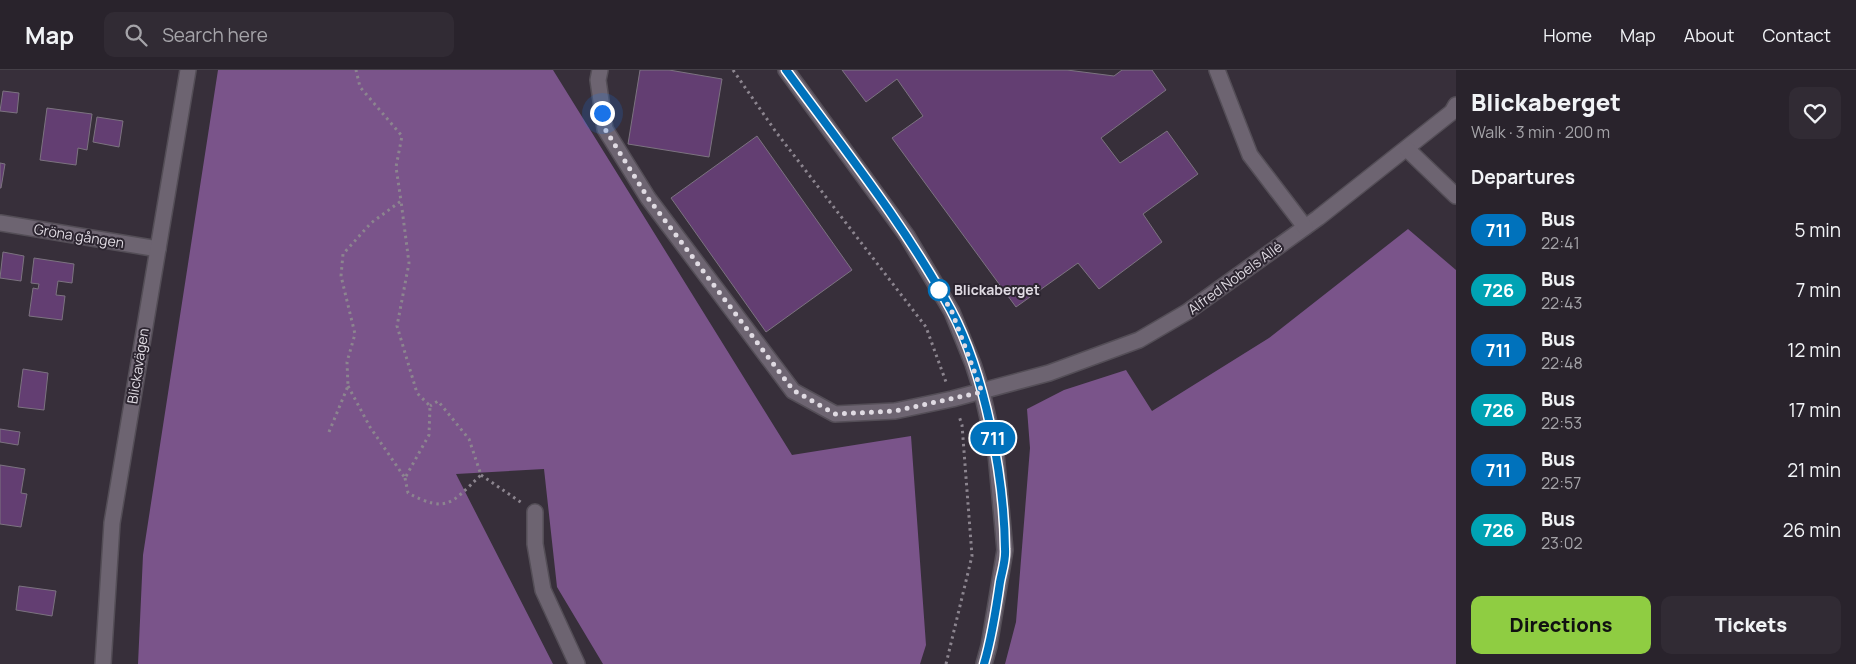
<!DOCTYPE html>
<html lang="en">
<head>
<meta charset="utf-8">
<style>
  :root { --surface:#29232c; --page:#312b34; --text:#f1f3f6; --muted:#a5a4a9; --line:#454048; --accent:#8fcd42 }
  body { margin:0; font-family:Manrope,sans-serif; background:var(--page); color:var(--text); height:100vh; display:flex; flex-direction:column; font-size:19px; white-space:nowrap }
  * { box-sizing:border-box; margin:0 }
  p { font-size:16px; color:var(--muted) }
  .icon { flex:none; width:28px; height:28px; fill:none; stroke:currentColor; stroke-width:2; stroke-linecap:round; stroke-linejoin:round }
  .map { position:relative; flex:1; overflow:hidden }
  .side { display:flex; flex-direction:column; background:var(--surface); width:400px }
  .side>* { flex:none }
  .badge { padding:0 10px; border-radius:16px; font-size:18px; line-height:32px }
  .you { position:absolute; width:25px; height:25px; margin:-12px; border:4px solid #fff; border-radius:50%; background:#1a73e8; box-shadow:0 0 0 8px #1a73e833 }
  .map>.badge { position:absolute; translate:-50% -50%; box-shadow:0 0 0 2px #fff }
  h2 { padding:0 15px; font-size:19px; line-height:45px }
  .round { display:grid; place-items:center; flex:none; width:52px; height:52px; border-radius:10px; background:var(--page) }
  .head { display:flex; align-items:center; justify-content:space-between; height:85px; padding:0 15px }
  h1 { font-size:24px; font-weight:800; line-height:38px }
  .cta { display:flex; gap:10px; margin-top:auto; padding:10px 15px }
  .cta a { flex:1; height:58px; border-radius:10px; background:var(--accent); color:#111; font-size:20px; font-weight:800; line-height:58px; text-align:center }
  .cta a+a { background:var(--page); color:var(--text) }
  ul { padding:0; list-style:none }
  li { display:flex; align-items:center; gap:15px; height:60px; padding:0 15px }
  li div { flex:1 }
  li b { display:block; font-size:19px }
  li em { font-style:normal }
  li .badge { min-width:55px; font-weight:700; text-align:center }
  header { display:flex; align-items:center; gap:30px; box-sizing:border-box; height:70px; padding:0 25px; background:var(--surface); border-bottom:1px solid var(--line) }
  header strong { font-size:24px }
  nav { display:flex; gap:28px; margin-inline-start:auto; font-size:18px }
  .search { width:350px; height:45px; background:var(--page); display:flex; align-items:center; gap:12px; box-sizing:border-box; padding:0 18px; border-radius:10px; color:var(--muted); font-size:19px }
  main { display:flex; flex:1; min-height:0 }
  .map>svg:first-child { display:block }
  .forest { fill:#7a548a }
  .building { fill:#633e72; stroke:#7c7380 }
  .lines { fill:none; stroke-linecap:round; stroke-linejoin:round }
  .minor-casing { stroke:#544e57; stroke-width:18 }
  .path { stroke:#8c858f; stroke-width:3; stroke-dasharray:2.5 4; stroke-linecap:butt }
  .minor { stroke:#6d6471; stroke-width:15 }
  .line-casing { stroke:#fff; stroke-width:11 }
  .line { stroke:#0072bc; stroke-width:8 }
  .walk { stroke:#e0dbe3; stroke-width:5; stroke-dasharray:0 9 }
  .stop-dot { fill:#fff; stroke:#0072bc; stroke-width:2.5 }
  .labels { text-anchor:middle; stroke-width:4; stroke-linejoin:round; paint-order:stroke }
  .street-label { font-size:14px; fill:#e0dbe3; stroke:#2c2530 }
  .stop-label { font-size:14px; font-weight:bold; fill:#e0dbe3; stroke:#2c2530; text-anchor:start }
</style>
</head>
<body>
<header>
<strong>Map</strong>
<div class="search"><svg class="icon" aria-label="search" viewBox="0 0 24 24"><circle cx="10" cy="10" r="6"/><path d="M15 15l6 6"/></svg>Search here</div>
<nav><a>Home</a><a>Map</a><a>About</a><a>Contact</a></nav>
</header>
<main>
<div class="map">
<svg width="1456" height="594" viewBox="0 0 1456 594">
  <rect width="100%" height="100%" fill="#372f3a"/>
  <g class="forest">
    <path d="M 218,0 L 553,0 L 792,385 L 911,366 L 926,575 L 920,594 L 603,594 L 557,517 L 544,399 L 456,404 L 553,594 L 138,594 L 143,485 Z"/>
    <path d="M 1408,159 L 1456,200 L 1456,594 L 1005,594 L 1016,552 L 1030,378 L 1027,339 L 1064,320 L 1126,300 L 1152,341 L 1269,268 Z"/>
  </g>
  <g class="building">
    <path d="M 640,0 L 669,0 L 722,9 L 709,87 L 628,74 Z"/>
    <path d="M 842,0 L 1067,0 L 1114,6 L 1122,0 L 1152,0 L 1166,20 L 1101,68 L 1120,93 L 1167,61 L 1198,104 L 1143,144 L 1162,172 L 1099,219 L 1078,193 L 1016,237 L 892,68 L 923,46 L 897,9 L 866,32 Z"/>
    <path d="M 3,21 L 19,23 L 17,43 L 0,41 Z"/>
    <path d="M 47,38 L 92,44 L 87,80 L 78,78 L 76,95 L 40,90 Z"/>
    <path d="M 97,47 L 123,51 L 119,77 L 93,72 Z"/>
    <path d="M 757,66 L 852,200 L 766,262 L 671,128 Z"/>
    <path d="M 0,93 L 5,94 L 1,118 L 0,118 Z"/>
    <path d="M 3,182 L 24,186 L 21,211 L 0,208 Z"/>
    <path d="M 34,188 L 74,194 L 72,213 L 58,211 L 56,225 L 65,226 L 62,250 L 29,246 L 33,218 L 38,219 L 39,214 L 31,213 Z"/>
    <path d="M 23,299 L 48,303 L 44,340 L 18,337 Z"/>
    <path d="M 0,359 L 20,362 L 18,375 L 0,372 Z"/>
    <path d="M 0,395 L 25,399 L 21,423 L 27,424 L 21,457 L 0,454 Z"/>
    <path d="M 19,516 L 56,521 L 52,546 L 16,540 Z"/>
  </g>
  <g class="lines">
    <g class="minor-casing">
      <g id="minor">
        <path d="M 600,0 L 598,10 L 605,59 L 648,128 L 793,321 L 835,344 L 895,341 L 952,329 L 1049,303 L 1139,270 L 1187,242 L 1318,148 L 1452,42 L 1456,35"/>
        <path d="M 786,0 L 907,166 L 952,242 L 973,294 L 982,322 L 996,384 L 1005,480 L 989,576 L 984,594"/>
        <path d="M 1217,0 L 1250,85 L 1305,157"/>
        <path d="M 1407,79 L 1456,126"/>
        <path d="M 0,153 L 158,179"/>
        <path d="M 535,442 L 535,474 L 543,520 L 577,594"/>
        <path d="M 103,594 L 112,453 L 188,0"/>
      </g>
    </g>
    <g class="path">
      <path d="M 733,0 L 776,62 L 926,257 L 946,312"/>
      <path d="M 348,316 L 370,357 L 405,408 L 429,365 L 430,336 L 417,323 L 397,256 L 409,193 L 401,131"/>
      <path d="M 329,362 L 348,316 L 347,292 L 355,264 L 341,206 L 343,184 L 371,153 L 401,131 L 396,97 L 402,66 L 360,17 L 356,0"/>
      <path d="M 481,405 L 522,433"/>
      <path d="M 405,408 L 408,423 C 448,444 451,433 481,405 L 469,369 L 438,331 L 430,336"/>
      <path d="M 946,594 L 972,486 L 962,355 L 959,346"/>
    </g>
    <use href="#minor" class="minor"/>
  </g>
  <g class="lines">
    <g class="line-casing">
      <path id="line" d="M 786,0 C 843,78 905,155 951,240 C 985,304 1004,406 1005,479 C 1006,490 1002,501 1000,512 C 996,540 992,567 984,594"/>
    </g>
    <use href="#line" class="line"/>
    <path class="walk" d="M 602,43 L 605,59 L 648,128 L 793,320 L 835,344 L 895,341 L 982,322 L 952,242 L 939,220"/>
  </g>
  <circle class="stop-dot" cx="939" cy="220" r="10"/>
  <g class="labels">
    <g class="street-label">
      <text transform="translate(79 166) rotate(9)" y="5">Gröna gången</text>
      <text transform="translate(1235 208) rotate(-36)" y="5">Alfred Nobels Allé</text>
      <text transform="translate(138 296) rotate(-81)" y="5">Blickavägen</text>
    </g>
    <g class="stop-label">
      <text x="954" y="225">Blickaberget</text>
    </g>
  </g>
</svg>
<div class="you" style="left:602px;top:43px"></div>
<b class="badge" style="left:993px;top:368px;background:#0072bc;color:#fff">711</b>
</div>
<section class="side">
<div class="head"><div><h1>Blickaberget</h1><p>Walk · 3 min · 200 m</p></div><a class="round"><svg class="icon" aria-label="heart" viewBox="0 0 24 24"><path d="M12 20l-8-8c-3-5 5-10 8-4 3-6 11-1 8 4z"/></svg></a></div>
<h2>Departures</h2>
<ul>
<li><span class="badge" style="background:#0072bc;color:#fff">711</span><div><b>Bus</b><p>22:41</p></div><em>5 min</em></li>
<li><span class="badge" style="background:#00a3b4;color:#fff">726</span><div><b>Bus</b><p>22:43</p></div><em>7 min</em></li>
<li><span class="badge" style="background:#0072bc;color:#fff">711</span><div><b>Bus</b><p>22:48</p></div><em>12 min</em></li>
<li><span class="badge" style="background:#00a3b4;color:#fff">726</span><div><b>Bus</b><p>22:53</p></div><em>17 min</em></li>
<li><span class="badge" style="background:#0072bc;color:#fff">711</span><div><b>Bus</b><p>22:57</p></div><em>21 min</em></li>
<li><span class="badge" style="background:#00a3b4;color:#fff">726</span><div><b>Bus</b><p>23:02</p></div><em>26 min</em></li>
</ul>
<div class="cta"><a>Directions</a><a>Tickets</a></div>
</section>
</main>
</body>
</html>
